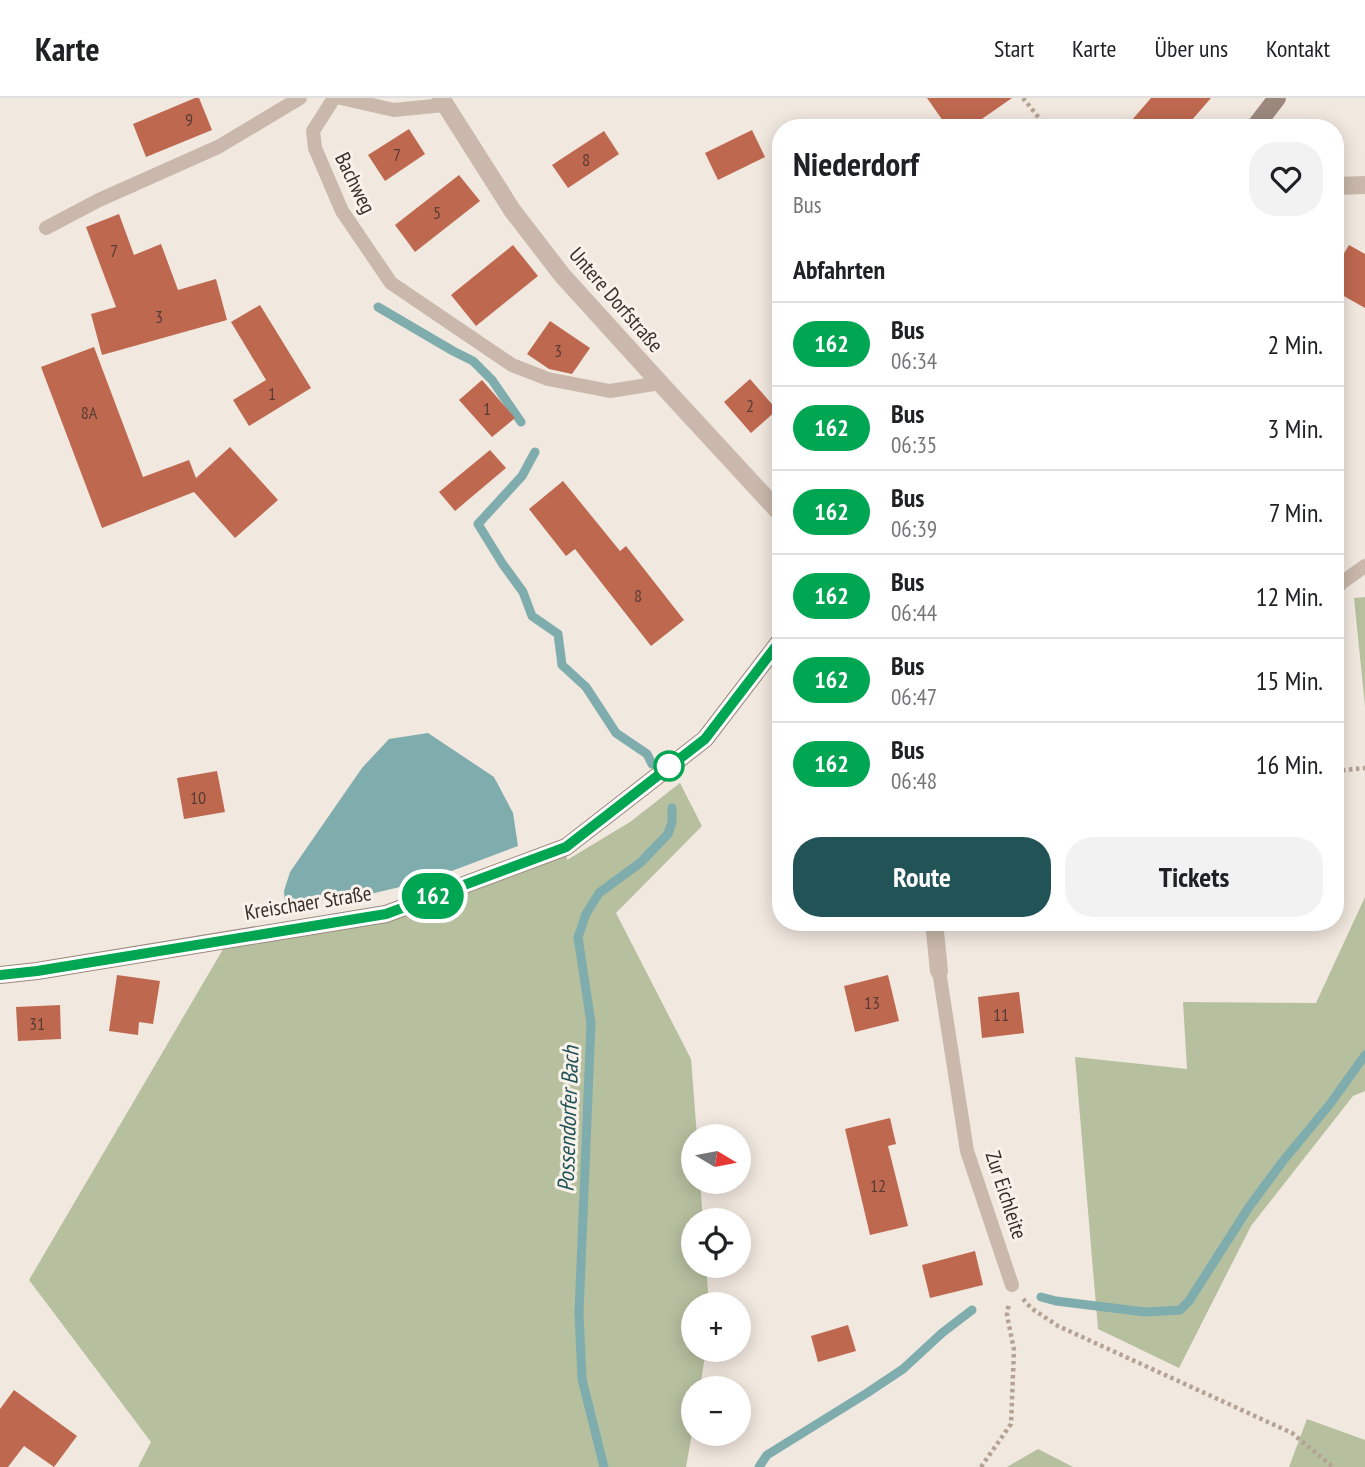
<!DOCTYPE html>
<html lang="de">
<head>
<meta charset="utf-8">
<style>
  :root { --surface:#fff; --page:#f2f2f2; --text:#202124; --muted:#757577; --line:#e0e0e0; --accent:#225457 }
  body { margin:0; font-family:"PT Sans Narrow",sans-serif; background:var(--page); color:var(--text); height:100vh; display:flex; flex-direction:column; font-size:26px; white-space:nowrap }
  * { box-sizing:border-box; margin:0 }
  p { font-size:23px; color:var(--muted) }
  .icon { flex:none; width:38px; height:38px; fill:none; stroke:currentColor; stroke-width:2; stroke-linecap:round; stroke-linejoin:round }
  .map { position:relative; flex:1; overflow:hidden }
  .panel { position:absolute; left:772px; top:21px; width:572px; height:812px; display:flex; flex-direction:column; background:var(--surface); border-radius:28px; box-shadow:0 4px 18px #0003 }
  .panel>* { flex:none }
  .badge { padding:0 14px; border-radius:23px; font-size:24px; line-height:46px }
  .needle { width:46px; rotate:100deg }
  .fabs { position:absolute; left:681px; top:1026px; display:grid; gap:14px }
  .fabs a { display:grid; place-items:center; width:70px; height:70px; border-radius:50%; background:var(--surface); box-shadow:0 4px 18px #0003; font-size:35px }
  .map>.badge { position:absolute; translate:-50% -50%; box-shadow:0 0 0 4px #fff }
  h2 { padding:0 21px; font-size:26px; line-height:63px }
  .round { display:grid; place-items:center; flex:none; width:74px; height:74px; border-radius:28px; background:var(--page) }
  .headline { display:flex; align-items:center; justify-content:space-between; height:119px; padding:0 21px }
  h1 { font-size:33px; font-weight:700; line-height:52px }
  .action { display:flex; gap:14px; margin-top:auto; padding:14px 21px }
  .action a { flex:1; height:80px; border-radius:28px; background:var(--accent); color:#fff; font-size:28px; font-weight:700; line-height:80px; text-align:center }
  .action a+a { background:var(--page); color:var(--text) }
  ul { padding:0; list-style:none }
  li { display:flex; align-items:center; gap:21px; height:84px; padding:0 21px; border-top:2px solid var(--line) }
  li div { flex:1 }
  li b { display:block; font-size:26px }
  li em { font-style:normal }
  li .badge { min-width:77px; font-weight:700; text-align:center }
  header { display:flex; align-items:center; gap:42px; box-sizing:border-box; height:98px; padding:0 35px; background:var(--surface); border-bottom:2px solid var(--line) }
  header strong { font-size:33px }
  nav { display:flex; gap:38px; margin-inline-start:auto; font-size:24px }
  .map>svg:first-child { display:block }
  .green { fill:#b6c09f }
  .water { fill:#7facad }
  .lines { fill:none; stroke-linecap:round; stroke-linejoin:round }
  .stream { stroke:#7facad; stroke-width:9 }
  .building { fill:#bf6850 }
  .path { stroke:#b5a295; stroke-width:4.5; stroke-dasharray:3.5 3.5; stroke-linecap:butt }
  .service { stroke:#c9b8ab; stroke-width:14 }
  .minor { stroke:#c9b8ab; stroke-width:18 }
  .secondary { stroke:#9d887d; stroke-width:18 }
  .line-casing { stroke:#fff; stroke-width:16 }
  .line { stroke:#00a651; stroke-width:10 }
  .stop-dot { fill:#fff; stroke:#00a651; stroke-width:3.5 }
  .labels { text-anchor:middle; stroke-width:6; stroke-linejoin:round; paint-order:stroke }
  .number-label { font-size:18px; fill:#593c34 }
  .street-label { font-size:21px; fill:#372e2a; stroke:#f9f2eb }
  .water-label { font-size:23px; font-style:italic; fill:#225457; stroke:#f9f2eb }
</style>
</head>
<body>
<header>
<strong>Karte</strong>
<nav><a>Start</a><a>Karte</a><a>Über uns</a><a>Kontakt</a></nav>
</header>
<div class="map">
<svg width="1365" height="1369" viewBox="0 0 1365 1369">
  <rect width="100%" height="100%" fill="#f1e8df"/>
  <g class="green">
    <path d="M 1365,499 L 1365,608 L 1354,500 Z"/>
    <path d="M 680,685 L 702,728 L 616,815 L 691,961 L 697,1038 L 693,1038 L 693,1083 L 700,1083 L 703,1122 L 693,1122 L 693,1167 L 706,1167 L 709,1206 L 693,1206 L 693,1251 L 706,1251 L 700,1290 L 693,1290 L 693,1330 L 686,1369 L 138,1369 L 151,1344 L 29,1182 L 229,841 L 386,816 L 566,749 L 567,762 L 630,724 Z"/>
    <path d="M 1365,799 L 1365,993 L 1353,998 L 1251,1128 L 1179,1270 L 1098,1231 L 1075,959 L 1187,971 L 1183,904 L 1316,905 Z"/>
    <path d="M 1307,1321 L 1365,1342 L 1365,1369 L 1289,1369 Z"/>
    <path d="M 1038,1351 L 1073,1369 L 1007,1369 Z"/>
  </g>
  <path class="water" d="M 428,635 L 494,679 L 513,715 L 518,748 L 425,783 L 362,798 L 285,806 L 284,793 L 290,774 L 362,670 L 389,641 Z"/>
  <g class="lines">
    <g class="stream">
      <path d="M 378,209 L 453,253 L 473,263 L 492,282 L 521,324"/>
      <path d="M 535,354 L 522,378 L 478,426 L 502,465 L 523,494 L 532,518 L 558,536 L 562,567 L 586,589 L 616,635 L 647,656 L 652,666"/>
      <path d="M 1041,1199 L 1056,1203 L 1145,1214 L 1180,1212 L 1189,1203 L 1249,1109 L 1283,1063 L 1330,1006 L 1365,957"/>
      <path d="M 604,1369 L 582,1281 L 579,1215 L 591,925 L 578,839 L 586,816 L 599,795 L 640,765 L 668,736 L 672,724 L 672,710"/>
      <path d="M 759,1369 L 767,1357 L 867,1295 L 903,1271 L 942,1235 L 972,1212"/>
    </g>
  </g>
  <g class="building">
    <path d="M 195,0 L 199,0 L 212,32 L 146,59 L 133,26 Z"/>
    <path d="M 927,0 L 1012,0 L 969,30 L 948,30 Z"/>
    <path d="M 1151,0 L 1211,0 L 1185,30 L 1125,30 Z"/>
    <path d="M 409,31 L 425,56 L 385,83 L 368,57 Z"/>
    <path d="M 752,32 L 765,59 L 718,82 L 705,55 Z"/>
    <path d="M 604,33 L 619,56 L 568,90 L 552,67 Z"/>
    <path d="M 459,77 L 480,103 L 415,154 L 395,127 Z"/>
    <path d="M 119,116 L 134,157 L 161,146 L 178,192 L 216,181 L 227,222 L 102,257 L 91,216 L 116,209 L 86,129 Z"/>
    <path d="M 513,147 L 538,178 L 476,228 L 451,197 Z"/>
    <path d="M 1349,147 L 1365,156 L 1365,210 L 1335,193 L 1335,170 Z"/>
    <path d="M 260,207 L 311,290 L 249,328 L 233,302 L 266,282 L 231,224 Z"/>
    <path d="M 550,223 L 590,250 L 572,276 L 549,271 L 527,256 Z"/>
    <path d="M 94,249 L 143,379 L 189,362 L 196,380 L 230,349 L 278,402 L 235,440 L 194,394 L 102,430 L 41,269 Z"/>
    <path d="M 750,281 L 777,312 L 751,335 L 724,304 Z"/>
    <path d="M 482,282 L 515,320 L 492,339 L 459,302 Z"/>
    <path d="M 490,352 L 506,370 L 455,413 L 439,394 Z"/>
    <path d="M 563,383 L 620,453 L 626,448 L 684,522 L 651,548 L 575,451 L 566,458 L 529,411 Z"/>
    <path d="M 217,673 L 225,714 L 184,721 L 177,680 Z"/>
    <path d="M 117,877 L 160,883 L 153,926 L 139,924 L 138,937 L 109,933 Z"/>
    <path d="M 888,877 L 899,923 L 855,934 L 844,888 Z"/>
    <path d="M 1019,894 L 1024,935 L 982,940 L 978,899 Z"/>
    <path d="M 60,907 L 61,941 L 18,943 L 16,909 Z"/>
    <path d="M 890,1020 L 896,1046 L 888,1048 L 908,1128 L 870,1137 L 845,1031 Z"/>
    <path d="M 975,1153 L 983,1187 L 930,1200 L 922,1167 Z"/>
    <path d="M 848,1227 L 856,1253 L 818,1264 L 811,1238 Z"/>
    <path d="M 14,1292 L 77,1338 L 54,1369 L 24,1348 L 8,1369 L 0,1369 L 0,1311 Z"/>
  </g>
  <g class="lines">
    <g class="path">
      <path d="M 1023,0 L 1047,30"/>
      <path d="M 1335,673 L 1365,670"/>
      <path d="M 1023,1201 L 1031,1210 L 1058,1228 L 1292,1335 L 1333,1369"/>
      <path d="M 981,1369 L 1011,1326 L 1014,1252 L 1007,1217 L 1009,1205"/>
    </g>
    <g class="service">
      <path d="M 334,0 L 313,33 L 315,50 L 342,113 L 391,185 L 512,267 L 548,281 L 610,293 L 660,285"/>
      <path d="M 341,0 L 394,12 L 444,7"/>
      <path d="M 46,130 L 99,102 L 218,49 L 300,0"/>
      <path d="M 1337,488 L 1365,468"/>
      <path d="M 939,873 L 967,1053 L 1012,1187"/>
    </g>
    <g class="minor">
      <path d="M 441,0 L 512,112 L 562,177 L 660,285 L 780,415"/>
      <path d="M 1335,88 L 1365,87"/>
      <path d="M 1335,488 L 1337,488"/>
      <path d="M 934,824 L 939,873"/>
    </g>
    <g class="secondary">
      <path d="M 1254,30 L 1277,0"/>
      <path d="M 0,877 L 37,873 L 386,816 L 566,749 L 705,641 L 780,543"/>
    </g>
  </g>
  <g class="lines">
    <g class="line-casing">
      <path id="line" d="M 0,877 L 37,873 L 386,816 L 566,749 L 705,641 L 780,543"/>
    </g>
    <use href="#line" class="line"/>
  </g>
  <circle class="stop-dot" cx="669" cy="668" r="14"/>
  <g class="labels">
    <g class="number-label">
      <text x="189" y="28">9</text>
      <text x="397" y="63">7</text>
      <text x="586" y="68">8</text>
      <text x="437" y="121">5</text>
      <text x="114" y="159">7</text>
      <text x="159" y="225">3</text>
      <text x="558" y="259">3</text>
      <text x="272" y="302">1</text>
      <text x="750" y="314">2</text>
      <text x="487" y="317">1</text>
      <text x="89" y="321">8A</text>
      <text x="638" y="504">8</text>
      <text x="198" y="706">10</text>
      <text x="872" y="911">13</text>
      <text x="1001" y="923">11</text>
      <text x="37" y="932">31</text>
      <text x="878" y="1094">12</text>
    </g>
    <g class="street-label">
      <text transform="translate(355 85) rotate(64)" y="7">Bachweg</text>
      <text transform="translate(616 202) rotate(49)" y="7">Untere Dorfstraße</text>
      <text transform="translate(308 805) rotate(-9)" y="7">Kreischaer Straße</text>
      <text transform="translate(1006 1097) rotate(72)" y="7">Zur Eichleite</text>
    </g>
    <g class="water-label">
      <text transform="translate(568 1021) rotate(-88)" y="8">Possendorfer Bach</text>
    </g>
  </g>
</svg>
<div class="fabs">
<a><svg class="needle" viewBox="-14 -14 28 28"><path d="M0-13l5 13h-10z" fill="#e53935"/><path d="M0 13l5-13h-10z" fill="#757577"/></svg></a>
<a><svg class="icon" aria-label="locate" viewBox="0 0 24 24"><circle cx="12" cy="12" r="6"/><path d="M12 2v4M12 18v4M2 12h4M18 12h4"/></svg></a>
<a>+</a>
<a>−</a>
</div>
<b class="badge" style="left:433px;top:798px;background:#00a651;color:#fff">162</b>
<section class="panel">
<div class="headline"><div><h1>Niederdorf</h1><p>Bus</p></div><a class="round"><svg class="icon" aria-label="heart" viewBox="0 0 24 24"><path d="M12 20l-8-8c-3-5 5-10 8-4 3-6 11-1 8 4z"/></svg></a></div>
<h2>Abfahrten</h2>
<ul>
<li><span class="badge" style="background:#00a651;color:#fff">162</span><div><b>Bus</b><p>06:34</p></div><em>2 Min.</em></li>
<li><span class="badge" style="background:#00a651;color:#fff">162</span><div><b>Bus</b><p>06:35</p></div><em>3 Min.</em></li>
<li><span class="badge" style="background:#00a651;color:#fff">162</span><div><b>Bus</b><p>06:39</p></div><em>7 Min.</em></li>
<li><span class="badge" style="background:#00a651;color:#fff">162</span><div><b>Bus</b><p>06:44</p></div><em>12 Min.</em></li>
<li><span class="badge" style="background:#00a651;color:#fff">162</span><div><b>Bus</b><p>06:47</p></div><em>15 Min.</em></li>
<li><span class="badge" style="background:#00a651;color:#fff">162</span><div><b>Bus</b><p>06:48</p></div><em>16 Min.</em></li>
</ul>
<div class="action"><a>Route</a><a>Tickets</a></div>
</section>
</div>
</body>
</html>
